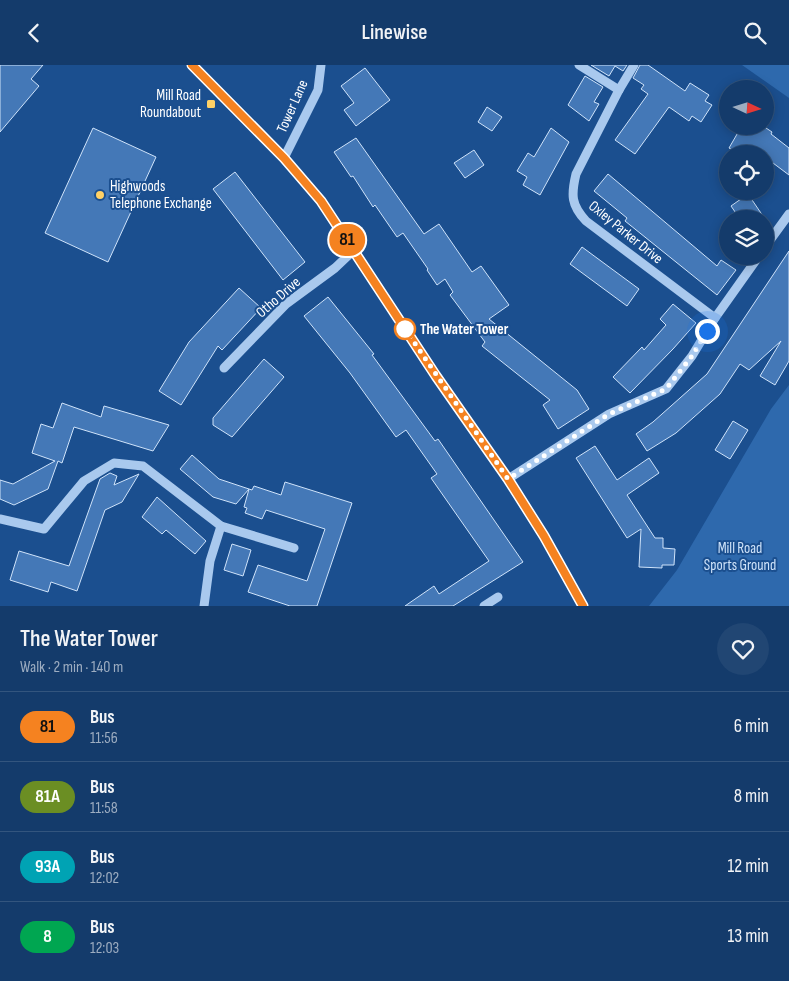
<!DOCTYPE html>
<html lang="en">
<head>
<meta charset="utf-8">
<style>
  :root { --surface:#143b6b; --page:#214673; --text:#f1f3f6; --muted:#9dadc1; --line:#33557e }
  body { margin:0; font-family:"Sofia Sans Condensed",sans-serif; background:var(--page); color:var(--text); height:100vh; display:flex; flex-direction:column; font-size:19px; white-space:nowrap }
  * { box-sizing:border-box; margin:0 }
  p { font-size:16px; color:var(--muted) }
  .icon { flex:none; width:28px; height:28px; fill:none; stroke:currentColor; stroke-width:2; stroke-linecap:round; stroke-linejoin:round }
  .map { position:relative; height:541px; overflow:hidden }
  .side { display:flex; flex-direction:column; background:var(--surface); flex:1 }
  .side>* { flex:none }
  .badge { padding:0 10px; border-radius:16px; font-size:18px; line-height:32px }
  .needle { width:32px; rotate:94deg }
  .buttons { position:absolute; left:719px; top:15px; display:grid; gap:10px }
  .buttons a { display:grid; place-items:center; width:55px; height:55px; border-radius:50%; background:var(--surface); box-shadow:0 2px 12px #0003,0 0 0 1px var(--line); font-size:25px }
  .you { position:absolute; width:25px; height:25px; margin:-12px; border:4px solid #fff; border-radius:50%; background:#1a73e8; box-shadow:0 0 0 8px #1a73e833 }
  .map>.badge { position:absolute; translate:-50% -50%; box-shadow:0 0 0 2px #fff }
  .round { display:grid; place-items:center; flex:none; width:52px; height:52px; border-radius:26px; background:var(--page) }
  .headline { display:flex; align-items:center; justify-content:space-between; height:85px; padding:0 20px }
  h1 { font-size:24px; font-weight:600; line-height:38px }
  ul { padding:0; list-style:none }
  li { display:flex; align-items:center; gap:15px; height:70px; padding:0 20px; border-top:1px solid var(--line) }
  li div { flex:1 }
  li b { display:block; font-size:19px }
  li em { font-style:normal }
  li .badge { min-width:55px; font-weight:700; text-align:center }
  header { display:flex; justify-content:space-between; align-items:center; height:65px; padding:0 20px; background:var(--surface); font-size:22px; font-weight:600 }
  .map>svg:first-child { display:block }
  .green { fill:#2e69ad }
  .building { fill:#4478b7; stroke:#cfe3fa }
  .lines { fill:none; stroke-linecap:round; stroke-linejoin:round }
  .minor { stroke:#a9c9ee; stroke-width:9 }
  .line-casing { stroke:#fff; stroke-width:11 }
  .line { stroke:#f58220; stroke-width:8 }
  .walk { stroke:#fff; stroke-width:5; stroke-dasharray:0 9 }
  .poi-dot { fill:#ffd166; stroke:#1b4f8f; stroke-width:2 }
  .stop-dot { fill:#fff; stroke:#f58220; stroke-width:2.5 }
  .labels { text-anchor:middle; stroke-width:4; stroke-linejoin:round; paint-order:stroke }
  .poi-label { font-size:15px; fill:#fff; stroke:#1b4f8f; text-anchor:end }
  .street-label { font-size:15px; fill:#fff; stroke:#1b4f8f }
  .stop-label { font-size:15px; font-weight:bold; fill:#fff; stroke:#1b4f8f; text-anchor:start }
  .park-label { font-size:15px; fill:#cfe3fa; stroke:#1b4f8f }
</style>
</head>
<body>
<header><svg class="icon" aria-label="back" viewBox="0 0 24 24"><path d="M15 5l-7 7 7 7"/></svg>Linewise<svg class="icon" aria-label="search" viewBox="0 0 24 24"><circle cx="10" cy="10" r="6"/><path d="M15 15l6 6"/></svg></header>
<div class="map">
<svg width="789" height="541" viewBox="0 0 789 541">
  <rect width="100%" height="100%" fill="#1b4f8f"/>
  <g class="green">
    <path d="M 742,0 L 789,0 L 789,33 Z"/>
    <path d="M 789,320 L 789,541 L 649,541 L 677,505 L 771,344 Z"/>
  </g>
  <g class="building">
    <path d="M 0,0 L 43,0 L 31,14 L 39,21 L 0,67 Z"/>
    <path d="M 591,0 L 627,0 L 623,6 L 615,1 L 609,11 Z"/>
    <path d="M 640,0 L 648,0 L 685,26 L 690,18 L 709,30 L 705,36 L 712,40 L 701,57 L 692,51 L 689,56 L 669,42 L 635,89 L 615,75 L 648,29 L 641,24 L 644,20 L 633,13 Z"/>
    <path d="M 365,3 L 390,35 L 356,61 L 344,45 L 354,38 L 341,21 Z"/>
    <path d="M 585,11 L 603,22 L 594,37 L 599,39 L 589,56 L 568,40 Z"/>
    <path d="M 487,42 L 502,52 L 492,66 L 478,57 Z"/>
    <path d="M 751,61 L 763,61 L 772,67 L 771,69 L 789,83 L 789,110 L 765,92 L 765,89 L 739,89 L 729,83 L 740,64 L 747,68 Z"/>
    <path d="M 93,63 L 156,92 L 108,197 L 45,168 Z"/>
    <path d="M 551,63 L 569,77 L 540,130 L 523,120 L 527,112 L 517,106 L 528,88 L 534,92 Z"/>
    <path d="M 356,73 L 424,169 L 439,159 L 472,207 L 481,201 L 509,240 L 489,254 L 577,325 L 589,344 L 558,364 L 543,340 L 550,335 L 482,281 L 485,277 L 450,230 L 453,227 L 445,214 L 437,220 L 427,205 L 428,204 L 403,168 L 397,172 L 375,140 L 373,142 L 353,111 L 351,112 L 334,87 Z"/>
    <path d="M 474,85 L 484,100 L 465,113 L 454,98 Z"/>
    <path d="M 235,107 L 305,197 L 283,215 L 213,124 Z"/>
    <path d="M 608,109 L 717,201 L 721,195 L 736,205 L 717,230 L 625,156 L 627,153 L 594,126 Z"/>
    <path d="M 748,129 L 765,154 L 740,154 L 731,141 Z"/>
    <path d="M 582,182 L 639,224 L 627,241 L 570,199 Z"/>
    <path d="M 789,186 L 789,296 L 775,320 L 760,311 L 781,276 L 749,305 L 740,299 L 720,329 L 676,368 L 647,386 L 636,369 L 653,357 L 707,309 Z"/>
    <path d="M 239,223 L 261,243 L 222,285 L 218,281 L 181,340 L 159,326 L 189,277 Z"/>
    <path d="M 328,232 L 374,289 L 372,290 L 435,376 L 438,374 L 523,497 L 453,541 L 405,541 L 434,521 L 439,529 L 489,496 L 431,413 L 437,409 L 406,365 L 396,372 L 350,308 L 304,251 Z"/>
    <path d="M 673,239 L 696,258 L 673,284 L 630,328 L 613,312 L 642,282 L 644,285 L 666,260 L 660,254 Z"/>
    <path d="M 264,294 L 284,312 L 232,372 L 213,360 L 213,353 Z"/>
    <path d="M 62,338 L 101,352 L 104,341 L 169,360 L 153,386 L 74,362 L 62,398 L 58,396 L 48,424 L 14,440 L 0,434 L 0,415 L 13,419 L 55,396 L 32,388 L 41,359 L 53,363 Z"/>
    <path d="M 733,356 L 748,365 L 730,394 L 715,385 Z"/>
    <path d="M 595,381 L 617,415 L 649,393 L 659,408 L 627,430 L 655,473 L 663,473 L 663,483 L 675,484 L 674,500 L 662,500 L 662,503 L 639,502 L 641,464 L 627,473 L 576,393 Z"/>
    <path d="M 192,390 L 219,414 L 249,424 L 236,439 L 213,432 L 180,404 Z"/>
    <path d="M 110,408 L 117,411 L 114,420 L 139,409 L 122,437 L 105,445 L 77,526 L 51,517 L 48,527 L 10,515 L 19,486 L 69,501 L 100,414 Z"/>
    <path d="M 285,417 L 352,438 L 317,541 L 290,541 L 248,527 L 258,500 L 307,516 L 325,464 L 266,445 L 262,454 L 245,448 L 247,443 L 244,442 L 249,424 L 252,425 L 254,421 L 281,430 Z"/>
    <path d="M 157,432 L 206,476 L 195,489 L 166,465 L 162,469 L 142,452 Z"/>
    <path d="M 232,479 L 251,485 L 243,511 L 224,505 Z"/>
  </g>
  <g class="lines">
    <g class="minor">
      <path d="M 192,0 L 284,93 L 321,136 L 436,311 L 508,414 L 544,471 L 583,541"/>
      <path d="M 579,0 L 619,25"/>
      <path d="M 284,93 L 318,25 L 321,0"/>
      <path d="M 765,182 L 789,149"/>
      <path d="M 715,253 L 759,191"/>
      <path d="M 224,303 L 286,239 L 335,203 L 354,185"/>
      <path d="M 508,414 L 609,349 L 666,324 L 692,291 L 715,253 L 586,156 C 571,140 571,130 576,109 L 619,25 L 634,0"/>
      <path d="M 0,454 L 44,464 L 84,416 L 114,398 L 143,401 L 221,461 L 294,483"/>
      <path d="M 204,541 L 210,496 L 221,461"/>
      <path d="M 484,541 L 498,532"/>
    </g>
  </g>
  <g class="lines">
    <g class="line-casing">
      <path id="line" d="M 192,0 L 284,93 L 321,136 L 436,311 L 508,414 L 544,471 L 583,541"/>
    </g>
    <use href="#line" class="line"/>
    <path class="walk" d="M 405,264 L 508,414 L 609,349 L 666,324 L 692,291 L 707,266"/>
  </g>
  <g class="poi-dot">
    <rect x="206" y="34" width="10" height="10" rx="2.5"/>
    <circle cx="100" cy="130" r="5"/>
  </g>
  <circle class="stop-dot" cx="405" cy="264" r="10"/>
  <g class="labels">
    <g class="poi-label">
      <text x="201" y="35">Mill Road<tspan x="201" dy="17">Roundabout</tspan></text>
      <text x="110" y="126" text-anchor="start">Highwoods<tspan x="110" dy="17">Telephone Exchange</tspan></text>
    </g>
    <g class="street-label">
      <text transform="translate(292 41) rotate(-66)" y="5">Tower Lane</text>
      <text transform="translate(626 167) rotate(39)" y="5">Oxley Parker Drive</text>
      <text transform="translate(278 232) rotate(-41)" y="5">Otho Drive</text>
    </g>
    <g class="stop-label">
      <text x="420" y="269">The Water Tower</text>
    </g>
    <g class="park-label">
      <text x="740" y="488">Mill Road<tspan x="740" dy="17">Sports Ground</tspan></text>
    </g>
  </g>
</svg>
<div class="buttons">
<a><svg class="needle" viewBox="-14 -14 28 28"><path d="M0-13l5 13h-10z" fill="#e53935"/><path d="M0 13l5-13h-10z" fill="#9dadc1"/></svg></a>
<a><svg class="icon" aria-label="locate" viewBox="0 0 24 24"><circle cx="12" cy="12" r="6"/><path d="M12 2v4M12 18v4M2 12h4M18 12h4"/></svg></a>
<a><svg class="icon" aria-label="layers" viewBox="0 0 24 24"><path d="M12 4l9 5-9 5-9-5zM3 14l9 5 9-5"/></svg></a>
</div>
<div class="you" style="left:707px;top:266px"></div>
<b class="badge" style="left:347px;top:175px;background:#f58220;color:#111">81</b>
</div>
<section class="side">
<div class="headline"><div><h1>The Water Tower</h1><p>Walk · 2 min · 140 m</p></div><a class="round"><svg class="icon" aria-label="heart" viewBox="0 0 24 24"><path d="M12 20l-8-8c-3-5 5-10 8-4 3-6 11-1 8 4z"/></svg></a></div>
<ul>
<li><span class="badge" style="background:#f58220;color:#111">81</span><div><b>Bus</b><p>11:56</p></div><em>6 min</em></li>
<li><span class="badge" style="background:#6b8e23;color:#fff">81A</span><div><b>Bus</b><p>11:58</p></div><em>8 min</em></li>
<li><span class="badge" style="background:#00a3b4;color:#fff">93A</span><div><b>Bus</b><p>12:02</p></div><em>12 min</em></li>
<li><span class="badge" style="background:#00a651;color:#fff">8</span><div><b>Bus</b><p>12:03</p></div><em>13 min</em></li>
</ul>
</section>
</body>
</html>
